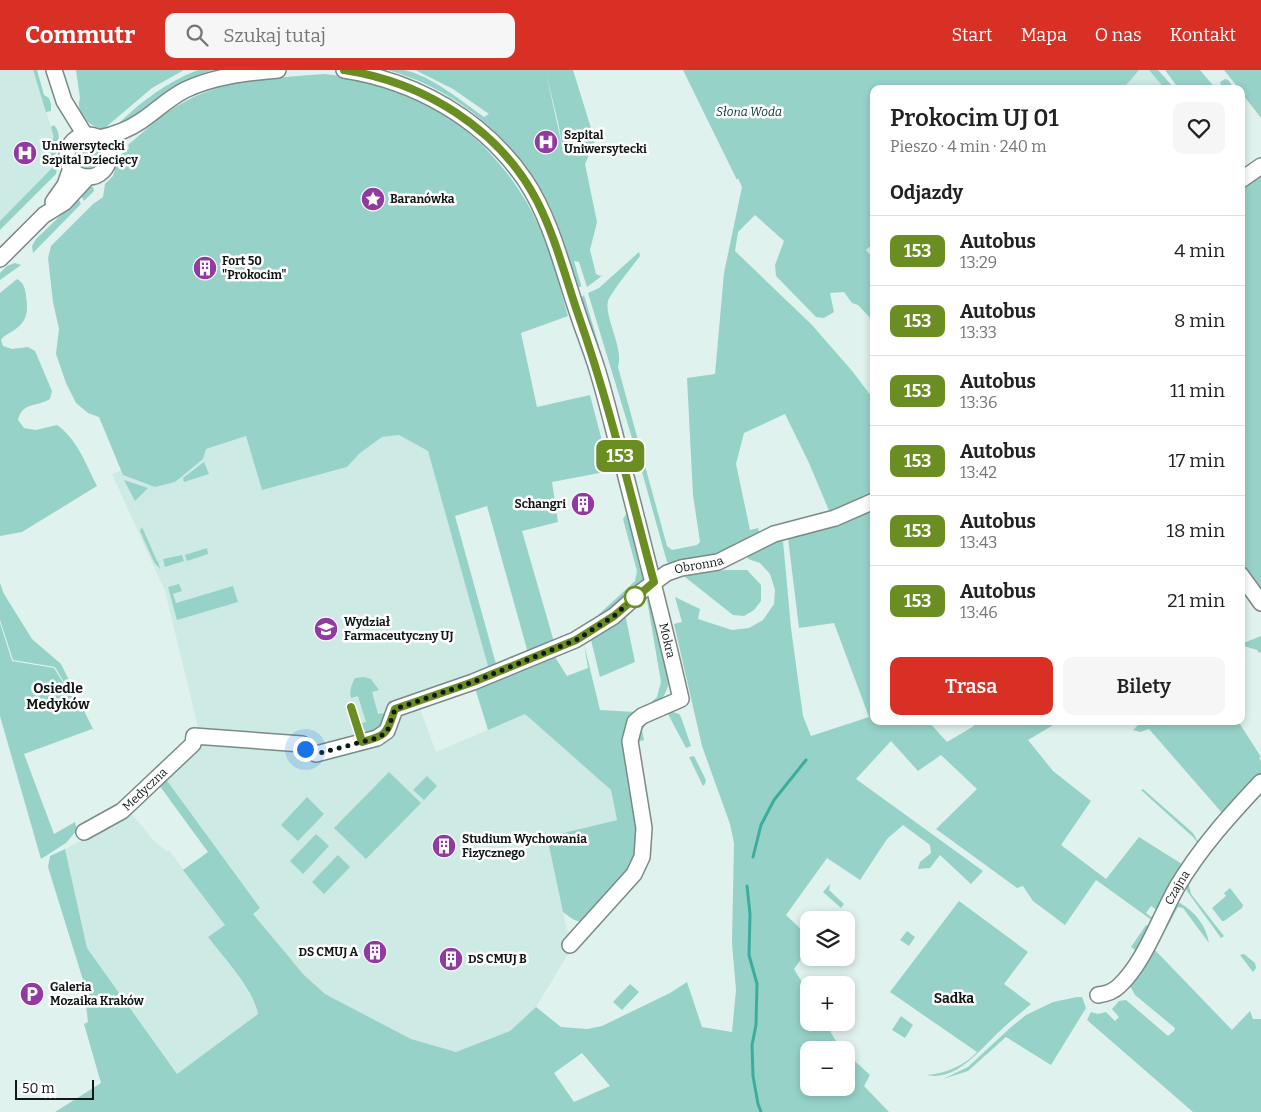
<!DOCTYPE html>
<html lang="pl">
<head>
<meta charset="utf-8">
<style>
  :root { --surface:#fff; --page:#f6f6f6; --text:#222; --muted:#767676; --line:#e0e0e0; --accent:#d93025 }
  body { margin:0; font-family:Bitter,serif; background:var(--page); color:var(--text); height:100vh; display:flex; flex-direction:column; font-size:19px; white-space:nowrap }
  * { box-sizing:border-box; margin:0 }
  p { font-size:16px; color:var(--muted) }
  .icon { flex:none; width:28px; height:28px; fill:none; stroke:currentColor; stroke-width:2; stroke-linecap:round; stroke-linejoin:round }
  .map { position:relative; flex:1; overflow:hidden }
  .details { position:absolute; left:870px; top:15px; width:375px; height:640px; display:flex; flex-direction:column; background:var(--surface); border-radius:10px; box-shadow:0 2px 8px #0003 }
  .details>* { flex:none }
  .badge { padding:0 10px; border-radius:8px; font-size:18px; line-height:32px }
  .fabs { position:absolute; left:800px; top:841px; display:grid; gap:10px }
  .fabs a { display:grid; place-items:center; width:55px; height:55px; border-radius:10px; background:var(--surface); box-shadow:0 2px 8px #0003; font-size:25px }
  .scale { position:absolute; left:15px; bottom:12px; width:79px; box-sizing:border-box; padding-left:5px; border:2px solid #111817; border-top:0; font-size:14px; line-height:18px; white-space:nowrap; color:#111817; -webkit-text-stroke:4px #fff; paint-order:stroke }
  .you { position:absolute; width:25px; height:25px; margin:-12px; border:4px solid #fff; border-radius:50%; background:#1a73e8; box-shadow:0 0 0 8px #1a73e833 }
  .map>.badge { position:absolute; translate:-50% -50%; box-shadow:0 0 0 2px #fff }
  h2 { padding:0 20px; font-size:19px; line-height:45px }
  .round { display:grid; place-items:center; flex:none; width:52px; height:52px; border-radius:10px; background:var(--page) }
  .head { display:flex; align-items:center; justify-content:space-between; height:85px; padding:0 20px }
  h1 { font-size:24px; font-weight:600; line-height:38px }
  .cta { display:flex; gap:10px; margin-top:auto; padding:10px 20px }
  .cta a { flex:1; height:58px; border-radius:10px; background:var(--accent); color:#fff; font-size:20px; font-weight:600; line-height:58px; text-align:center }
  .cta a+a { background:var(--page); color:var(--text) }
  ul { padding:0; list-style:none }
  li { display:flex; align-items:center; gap:15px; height:70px; padding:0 20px; border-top:1px solid var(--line) }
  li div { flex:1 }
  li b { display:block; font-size:19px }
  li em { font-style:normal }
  li .badge { min-width:55px; font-weight:700; text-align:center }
  header { display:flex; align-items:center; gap:30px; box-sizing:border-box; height:70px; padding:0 25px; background:var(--accent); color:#fff }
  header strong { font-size:24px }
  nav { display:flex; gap:28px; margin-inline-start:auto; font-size:18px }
  .search { width:350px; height:45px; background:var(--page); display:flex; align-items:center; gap:12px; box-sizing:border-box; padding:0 18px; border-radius:10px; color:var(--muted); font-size:19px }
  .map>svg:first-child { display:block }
  .built { fill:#cdeae4 }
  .green { fill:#97d2c8; fill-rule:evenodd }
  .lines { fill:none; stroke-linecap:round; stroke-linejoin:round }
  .stream { stroke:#3cad9d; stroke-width:3 }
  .minor-casing { stroke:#798a87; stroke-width:18 }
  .minor { stroke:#fff; stroke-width:15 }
  .line-casing { stroke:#fff; stroke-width:11 }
  .line { stroke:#6b8e23; stroke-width:8 }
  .walk { stroke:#111817; stroke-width:5; stroke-dasharray:0 9 }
  .stop-dot { fill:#fff; stroke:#6b8e23; stroke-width:2.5 }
  .labels { text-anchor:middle; stroke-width:5; stroke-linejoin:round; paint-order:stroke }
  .park-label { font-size:12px; font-style:italic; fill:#00362f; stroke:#fff }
  .poi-label { font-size:12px; font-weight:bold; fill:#111817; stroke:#fff; text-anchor:start }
  .street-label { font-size:12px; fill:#111817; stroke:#fff }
  .neighbourhood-label { font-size:14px; font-weight:bold; fill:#111817; stroke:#fff }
</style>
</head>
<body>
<header>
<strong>Commutr</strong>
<div class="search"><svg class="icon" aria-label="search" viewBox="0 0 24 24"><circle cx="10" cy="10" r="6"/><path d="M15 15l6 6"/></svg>Szukaj tutaj</div>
<nav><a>Start</a><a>Mapa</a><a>O nas</a><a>Kontakt</a></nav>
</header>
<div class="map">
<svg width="1261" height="1042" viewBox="0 0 1261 1042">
  <rect width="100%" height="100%" fill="#dff2ee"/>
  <g class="built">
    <path d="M 0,0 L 33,0 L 53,63 L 54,68 L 47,70 L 54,96 L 0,151 Z"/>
    <path d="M 1139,0 L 1149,0 L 1165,19 L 1123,19 Z"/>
    <path d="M 399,365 L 428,381 L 493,612 L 420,639 L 436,682 L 525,644 L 611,720 L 617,750 L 547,767 L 571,879 L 536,937 L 510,961 L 456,983 L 411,969 L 325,924 L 304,905 L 252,844 L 260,838 L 170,716 L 165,708 L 201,669 L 165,521 L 112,404 L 122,400 L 206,379 L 246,366 L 262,420 L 347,397 L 360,383 L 382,367 Z"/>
    <path d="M 130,742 L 155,772 L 168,782 L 169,780 L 225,855 L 208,867 L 240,909 L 257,936 L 258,944 L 177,1004 L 87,878 L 65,779 L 123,749 Z"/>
  </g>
  <g class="green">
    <path d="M 33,0 L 37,0 L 44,25 L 49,28 L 51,34 L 51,41 L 46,42 Z"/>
    <path d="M 76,0 L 184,0 L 152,18 L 106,57 L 102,59 C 89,56 75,43 80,28 Z"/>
    <path d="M 198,0 L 213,0 C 176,11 148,34 118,58 L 117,57 L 117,55 C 142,31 165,13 198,0 Z"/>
    <path d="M 388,0 C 393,0 399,0 404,0 C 430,5 463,32 484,47 L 489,44 L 453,19 L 415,0 L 573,0 L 595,71 L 585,94 L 597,152 L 590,180 L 596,204 L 600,206 L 603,205 L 587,217 L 579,192 L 574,191 L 581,215 L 581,217 L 578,217 C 568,187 560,155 545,127 C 513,67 455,19 388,0 ZM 546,3 L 558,52 L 563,80 Z"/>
    <path d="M 683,0 L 1139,0 L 1123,19 L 874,19 L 874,173 L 866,180 L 874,189 L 874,252 L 858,235 L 852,233 L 844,222 L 830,223 L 834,242 L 824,248 L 816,247 L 776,206 L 775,195 L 784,171 L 755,145 L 738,162 L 735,181 L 812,255 L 853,302 L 874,330 L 874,427 L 830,443 L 809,393 L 785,344 L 744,363 L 736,394 L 750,460 L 758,458 L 760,464 C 746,471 732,482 718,487 C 708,491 676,497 667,492 L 639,391 L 588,223 L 599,218 L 639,182 L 640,186 C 634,194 610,224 608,231 C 604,248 624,277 618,297 L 667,476 L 672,480 L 697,475 L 700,472 L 693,425 L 687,308 L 715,304 L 724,203 L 742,117 L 738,108 L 737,110 Z"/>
    <path d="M 1149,0 L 1158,0 L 1175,19 L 1165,19 Z"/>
    <path d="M 1165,0 L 1200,0 L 1216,19 L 1179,19 Z"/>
    <path d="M 1224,0 L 1261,0 L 1261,48 L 1241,22 L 1241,19 L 1239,19 Z"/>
    <path d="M 324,4 C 342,6 362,7 380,13 C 453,37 512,92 542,163 C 553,189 560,218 568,246 L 521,263 L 537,337 L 590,325 L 610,401 L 552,412 L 558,452 L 522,461 L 554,572 L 528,583 L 487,436 L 455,446 L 496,594 L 488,596 L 428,381 L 399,365 L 382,367 L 360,383 L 347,397 L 262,420 L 246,366 L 206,379 L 203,389 L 175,412 L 155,417 L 123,405 L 99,347 L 88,343 L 76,333 L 66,313 L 56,284 L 59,259 L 53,232 L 48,188 L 51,176 L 93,134 L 103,127 L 105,114 L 113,106 L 119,86 L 129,78 L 128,75 C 147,59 164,42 186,31 C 228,8 277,8 324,4 Z"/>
    <path d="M 1225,9 L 1228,10 L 1235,19 L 1222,19 L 1220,12 Z"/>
    <path d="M 54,55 C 62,65 58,72 56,83 C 55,90 58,96 56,104 L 0,160 L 0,151 L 54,96 L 47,70 L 54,68 L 51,57 Z"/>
    <circle cx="88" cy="86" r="12"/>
    <path d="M 1261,103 L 1261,522 L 1241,500 L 1241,117 Z"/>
    <path d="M 90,116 L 93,117 L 94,121 L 84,131 L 80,124 Z"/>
    <path d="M 77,126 L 81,134 L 33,183 L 32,176 L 36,169 L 57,149 Z"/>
    <path d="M 15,193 L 21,195 L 0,210 L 0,203 L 7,196 Z"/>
    <path d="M 17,209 C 24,213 25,218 26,226 C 28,239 28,249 17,258 C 11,263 5,264 1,270 L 3,276 L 12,279 L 28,277 L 35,281 L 52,321 L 50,329 C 37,337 22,332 18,350 L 24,358 L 36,360 L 57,355 C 77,369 86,394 97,416 L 22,462 L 0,466 L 0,223 Z"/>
    <path d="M 584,225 L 599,276 L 599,285 L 581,228 Z"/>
    <path d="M 204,392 L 209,404 L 184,412 L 183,408 Z"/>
    <path d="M 124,410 L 148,418 L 135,431 Z"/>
    <path d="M 874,439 L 874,651 L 928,651 L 947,672 L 974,656 L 971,651 L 1060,651 L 1028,670 L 1053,701 L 1091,731 L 1061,775 L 1106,809 L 1139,767 L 1185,796 L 1158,841 L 1151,836 L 1146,843 L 1154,849 L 1153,851 L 1096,810 L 1065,855 L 1033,831 L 1023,816 L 1017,818 L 936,759 L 977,719 L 941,685 L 918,701 L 891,671 L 856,709 L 983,801 L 971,814 L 940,785 L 930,798 L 918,799 L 920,792 L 931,783 L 930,775 L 903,755 L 887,769 L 860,810 L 827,788 L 786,845 L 809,867 L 809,878 L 794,899 L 809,924 L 809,952 L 825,953 L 839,976 L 843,980 L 809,980 L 809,1018 L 846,1018 L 846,983 L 870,1005 L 864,1016 L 889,1042 L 55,1042 L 101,1013 L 84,954 L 88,952 L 83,910 L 48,797 L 50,786 L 65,779 L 87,878 L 177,1004 L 258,944 C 254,920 223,887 208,867 L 225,855 L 183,800 L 208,782 L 159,715 L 165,708 L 260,838 L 253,844 L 304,905 L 325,924 L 411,969 L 456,982 L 510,961 L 536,937 L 561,957 L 587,959 L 602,956 L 670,923 L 687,912 L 702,957 L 732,962 L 736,920 L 732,873 L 734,773 L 730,754 L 702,676 L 674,554 L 682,552 L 675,527 L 700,539 L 698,549 L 732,560 L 749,558 L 763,550 L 774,534 L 775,520 L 770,504 L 760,493 L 748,489 L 748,483 L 778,468 L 783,471 L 791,558 L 803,646 L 811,666 L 869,647 L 834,553 L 799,558 L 788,468 L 792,463 ZM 582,983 L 610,1016 L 574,1032 L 554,1003 Z"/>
    <path d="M 628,441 L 648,511 L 597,550 L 596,547 L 635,511 L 637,501 L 623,449 Z"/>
    <path d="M 142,457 L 157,491 L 158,491 L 160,499 L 154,492 L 140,461 Z"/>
    <path d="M 207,478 L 208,484 L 187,491 L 185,485 Z"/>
    <path d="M 182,485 L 184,491 L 165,497 L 163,489 Z"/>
    <path d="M 726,500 L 747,500 L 761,515 L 761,531 L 754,540 L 744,546 L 733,545 L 685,507 L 688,505 Z"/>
    <path d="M 0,513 L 4,524 L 32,569 L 61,594 L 94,661 L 92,659 L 24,684 L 54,764 L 75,752 L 77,760 L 66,773 L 41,789 L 0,646 L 0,553 L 12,591 L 54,598 L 78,636 L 55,597 L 13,590 L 0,550 Z"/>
    <path d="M 179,514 L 182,521 L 173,524 L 176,533 L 233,516 L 238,532 L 177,550 L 168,517 Z"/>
    <path d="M 649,529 L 651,531 L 670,609 C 664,635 653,637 632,650 L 634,725 L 638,779 L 634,793 L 585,850 C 576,854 570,847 563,842 L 547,767 L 617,750 L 611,720 L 525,644 L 488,660 L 475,618 L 555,587 L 567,606 L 588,598 L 584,574 L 600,640 L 635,642 L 646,637 L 657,627 L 661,612 L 647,530 Z"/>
    <path d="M 625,544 L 635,592 L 600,607 L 591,570 Z"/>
    <path d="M 1261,566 L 1261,582 L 1259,583 L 1257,580 L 1244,576 L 1241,577 L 1241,574 Z"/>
    <path d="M 364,607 L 371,609 L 379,620 L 372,622 L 378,644 L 385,643 L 386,647 L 382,657 L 370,664 L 363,659 L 359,654 L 366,652 L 358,626 L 351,628 C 349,620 352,614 355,608 Z"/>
    <path d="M 667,640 L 679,644 L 681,647 L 691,676 L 686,678 L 668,644 L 649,650 L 642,660 L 644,670 L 637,672 C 632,653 652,642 667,640 Z"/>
    <path d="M 1142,651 L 1238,651 L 1261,687 L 1259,688 L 1261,691 L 1261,705 L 1223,744 L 1149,659 L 1140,662 L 1133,660 Z"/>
    <path d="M 694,686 L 706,710 L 705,714 L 703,716 L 689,687 Z"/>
    <path d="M 389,702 L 421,733 L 366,789 L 334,758 Z"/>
    <path d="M 427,706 L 437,716 L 424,730 L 413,720 Z"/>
    <path d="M 1143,719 L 1193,763 L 1198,772 L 1197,772 L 1193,767 L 1141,720 Z"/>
    <path d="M 307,727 L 324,744 L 298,771 L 281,755 Z"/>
    <path d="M 316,764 L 329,776 L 303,804 L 290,791 Z"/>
    <path d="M 338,785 L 350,797 L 324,824 L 312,812 Z"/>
    <path d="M 1188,811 L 1191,824 L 1224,866 L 1221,868 L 1187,821 L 1185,816 Z"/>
    <path d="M 830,814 L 829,820 L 844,834 L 841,838 L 823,822 Z"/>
    <path d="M 1230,818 L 1243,835 L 1242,838 L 1224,851 L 1222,851 L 1212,838 L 1226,826 L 1224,823 Z"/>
    <path d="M 959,831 L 1028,882 L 1004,914 L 1031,934 C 1021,943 1010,951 1001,960 C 982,977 957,1012 927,1005 C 945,1004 965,995 977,982 L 890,922 Z"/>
    <path d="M 1180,833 C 1195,842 1206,855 1209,873 L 1183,838 L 1178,837 L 1165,861 L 1160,859 L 1175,834 Z"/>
    <path d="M 1146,855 L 1150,857 L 1134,885 L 1133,884 L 1135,880 L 1131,877 Z"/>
    <path d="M 907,861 L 915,867 L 909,876 L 900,870 Z"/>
    <path d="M 1152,877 L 1232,960 L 1250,941 L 1253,949 L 1261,949 L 1261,1042 L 1193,1042 L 1087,950 L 1091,942 L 1098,944 L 1106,942 L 1115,951 L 1119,947 L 1112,939 L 1119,931 L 1126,930 L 1168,966 L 1174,961 L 1175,958 L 1135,925 L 1130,916 Z"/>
    <path d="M 1244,884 L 1255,893 L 1256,898 L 1253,902 L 1240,885 Z"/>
    <path d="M 630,914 L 639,922 L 622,940 L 613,932 Z"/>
    <path d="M 1077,927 L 1082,927 L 1086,938 L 1051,995 L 1006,967 L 968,1001 L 943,1009 L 968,997 L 1010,958 L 1026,945 L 1053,932 Z"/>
    <path d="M 901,946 L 913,955 L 905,968 L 892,960 Z"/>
  </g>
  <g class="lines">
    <g class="stream">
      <path d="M 753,787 L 761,755 L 774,730 L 806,690"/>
      <path d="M 747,816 L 750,844 L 749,885 L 757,914 L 756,955 L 752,975 L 753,1006 L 758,1034 L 761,1042"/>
    </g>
    <g class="minor-casing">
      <g id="minor">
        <path d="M 54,0 L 64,31 L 85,65"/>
        <path id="s1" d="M 344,0 C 416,11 483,49 525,110 C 551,149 562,197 577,241 C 583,260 591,279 597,299 C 607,331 614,363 623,395 C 643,473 663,550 681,629 L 642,646 L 635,652 L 630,671 L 644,758 L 642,787 L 634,804 L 570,875"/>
        <circle cx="88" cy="86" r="21"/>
        <path d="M 99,68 C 114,65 128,60 141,51 C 156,41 169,28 185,20 C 214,6 246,3 278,0"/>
        <path d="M 1241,110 L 1261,96"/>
        <path d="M 53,132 L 65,115 L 71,98"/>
        <path d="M 0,189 L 44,145 L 65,132 L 88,107"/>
        <path d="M 1241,505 L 1261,533"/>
        <path id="s2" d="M 84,762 L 122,741 L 193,674 L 194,666 L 302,674 L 305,679 L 316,684 L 377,668 L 387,661 L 395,639 L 473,612 L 575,570 L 614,546 L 642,521 L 667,503 L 681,498 L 718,492 L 774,464 L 835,448 L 874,431"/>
        <path id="s3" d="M 1098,925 C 1106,924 1114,921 1119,916 C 1144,893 1160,847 1177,817 C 1200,778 1230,745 1261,712"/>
      </g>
    </g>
    <use href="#minor" class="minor"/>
  </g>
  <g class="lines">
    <g class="line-casing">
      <path id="line" d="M 344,0 C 423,12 499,58 537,131 C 555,166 565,206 578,244 C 609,332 630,423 654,512 L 614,546 L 576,570 L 473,612 L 395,639 C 386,664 388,665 362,672 L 351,637"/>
    </g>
    <use href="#line" class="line"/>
    <path class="walk" d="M 305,679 L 316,684 L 377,668 L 387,662 L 395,639 L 473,612 L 576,570 L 614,546 L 638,524 L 635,527"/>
  </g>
  <defs>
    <g id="hospital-disc" transform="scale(1.25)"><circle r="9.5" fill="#9339a4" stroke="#fff"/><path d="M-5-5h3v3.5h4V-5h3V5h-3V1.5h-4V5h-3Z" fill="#fff"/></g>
    <g id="sight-disc" transform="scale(1.25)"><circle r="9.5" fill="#9339a4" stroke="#fff"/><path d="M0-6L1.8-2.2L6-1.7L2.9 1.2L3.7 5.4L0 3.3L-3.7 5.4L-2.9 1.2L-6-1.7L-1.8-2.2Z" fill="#fff"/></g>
    <g id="building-disc" transform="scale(1.25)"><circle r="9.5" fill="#9339a4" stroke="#fff"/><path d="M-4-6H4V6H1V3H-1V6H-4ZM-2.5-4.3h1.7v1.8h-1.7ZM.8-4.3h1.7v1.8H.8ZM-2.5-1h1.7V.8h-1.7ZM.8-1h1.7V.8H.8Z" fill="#fff"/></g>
    <g id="university-disc" transform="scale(1.25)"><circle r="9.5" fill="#9339a4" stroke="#fff"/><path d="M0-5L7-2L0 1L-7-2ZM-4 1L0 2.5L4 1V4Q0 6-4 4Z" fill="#fff"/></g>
    <g id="parking-disc" transform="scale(1.25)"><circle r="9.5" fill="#9339a4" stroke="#fff"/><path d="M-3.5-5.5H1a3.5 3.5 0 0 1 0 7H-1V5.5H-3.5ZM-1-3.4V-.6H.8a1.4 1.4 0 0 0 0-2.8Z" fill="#fff"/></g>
  </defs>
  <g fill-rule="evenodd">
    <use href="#hospital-disc" x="546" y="72"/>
    <use href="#hospital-disc" x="25" y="83"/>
    <use href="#sight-disc" x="373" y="129"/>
    <use href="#building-disc" x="205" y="198"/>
    <use href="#building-disc" x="583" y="434"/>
    <use href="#university-disc" x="326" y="559"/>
    <use href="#building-disc" x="444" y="776"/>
    <use href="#building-disc" x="375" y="882"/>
    <use href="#building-disc" x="451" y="889"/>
    <use href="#parking-disc" x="32" y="924"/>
  </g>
  <circle class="stop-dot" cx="635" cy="527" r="10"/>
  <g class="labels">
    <g class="park-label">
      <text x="749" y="46">Słona Woda</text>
    </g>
    <g class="poi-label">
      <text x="564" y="69">Szpital<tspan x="564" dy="14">Uniwersytecki</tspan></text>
      <text x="42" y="80">Uniwersytecki<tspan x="42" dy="14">Szpital Dziecięcy</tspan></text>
      <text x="390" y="133">Baranówka</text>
      <text x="222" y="195">Fort 50<tspan x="222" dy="14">"Prokocim"</tspan></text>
      <text x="566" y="438" text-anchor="end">Schangri</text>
      <text x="344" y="556">Wydział<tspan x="344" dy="14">Farmaceutyczny UJ</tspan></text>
      <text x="462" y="773">Studium Wychowania<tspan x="462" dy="14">Fizycznego</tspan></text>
      <text x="358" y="886" text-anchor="end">DS CMUJ A</text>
      <text x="468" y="893">DS CMUJ B</text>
      <text x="50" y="921">Galeria<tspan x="50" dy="14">Mozaika Kraków</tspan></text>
    </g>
    <g class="street-label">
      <text dy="4" stroke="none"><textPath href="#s2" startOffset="714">Obronna</textPath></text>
      <text dy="4" stroke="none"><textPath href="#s1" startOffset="701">Mokra</textPath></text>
      <text dy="4" stroke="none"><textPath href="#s2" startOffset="75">Medyczna</textPath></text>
      <text dy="4" stroke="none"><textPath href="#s3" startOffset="138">Czajna</textPath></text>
    </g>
    <g class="neighbourhood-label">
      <text x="58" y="623">Osiedle<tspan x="58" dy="16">Medyków</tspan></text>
      <text x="954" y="933">Sadka</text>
    </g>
  </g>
</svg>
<div class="fabs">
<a><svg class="icon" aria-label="layers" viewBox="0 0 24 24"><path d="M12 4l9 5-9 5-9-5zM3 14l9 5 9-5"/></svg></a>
<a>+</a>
<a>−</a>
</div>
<div class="scale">50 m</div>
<div class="you" style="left:305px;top:679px"></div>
<b class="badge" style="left:620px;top:386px;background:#6b8e23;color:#fff">153</b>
<section class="details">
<div class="head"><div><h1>Prokocim UJ 01</h1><p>Pieszo · 4 min · 240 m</p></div><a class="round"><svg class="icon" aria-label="heart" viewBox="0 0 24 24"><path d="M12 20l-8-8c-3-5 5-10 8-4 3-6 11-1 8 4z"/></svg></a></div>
<h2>Odjazdy</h2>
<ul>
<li><span class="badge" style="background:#6b8e23;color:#fff">153</span><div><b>Autobus</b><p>13:29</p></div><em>4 min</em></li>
<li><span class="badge" style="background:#6b8e23;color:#fff">153</span><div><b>Autobus</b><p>13:33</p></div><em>8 min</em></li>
<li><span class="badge" style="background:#6b8e23;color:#fff">153</span><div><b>Autobus</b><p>13:36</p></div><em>11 min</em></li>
<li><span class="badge" style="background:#6b8e23;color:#fff">153</span><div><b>Autobus</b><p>13:42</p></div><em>17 min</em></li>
<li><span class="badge" style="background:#6b8e23;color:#fff">153</span><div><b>Autobus</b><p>13:43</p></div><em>18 min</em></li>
<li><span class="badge" style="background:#6b8e23;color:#fff">153</span><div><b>Autobus</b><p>13:46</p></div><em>21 min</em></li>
</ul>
<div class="cta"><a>Trasa</a><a>Bilety</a></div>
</section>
</div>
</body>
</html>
